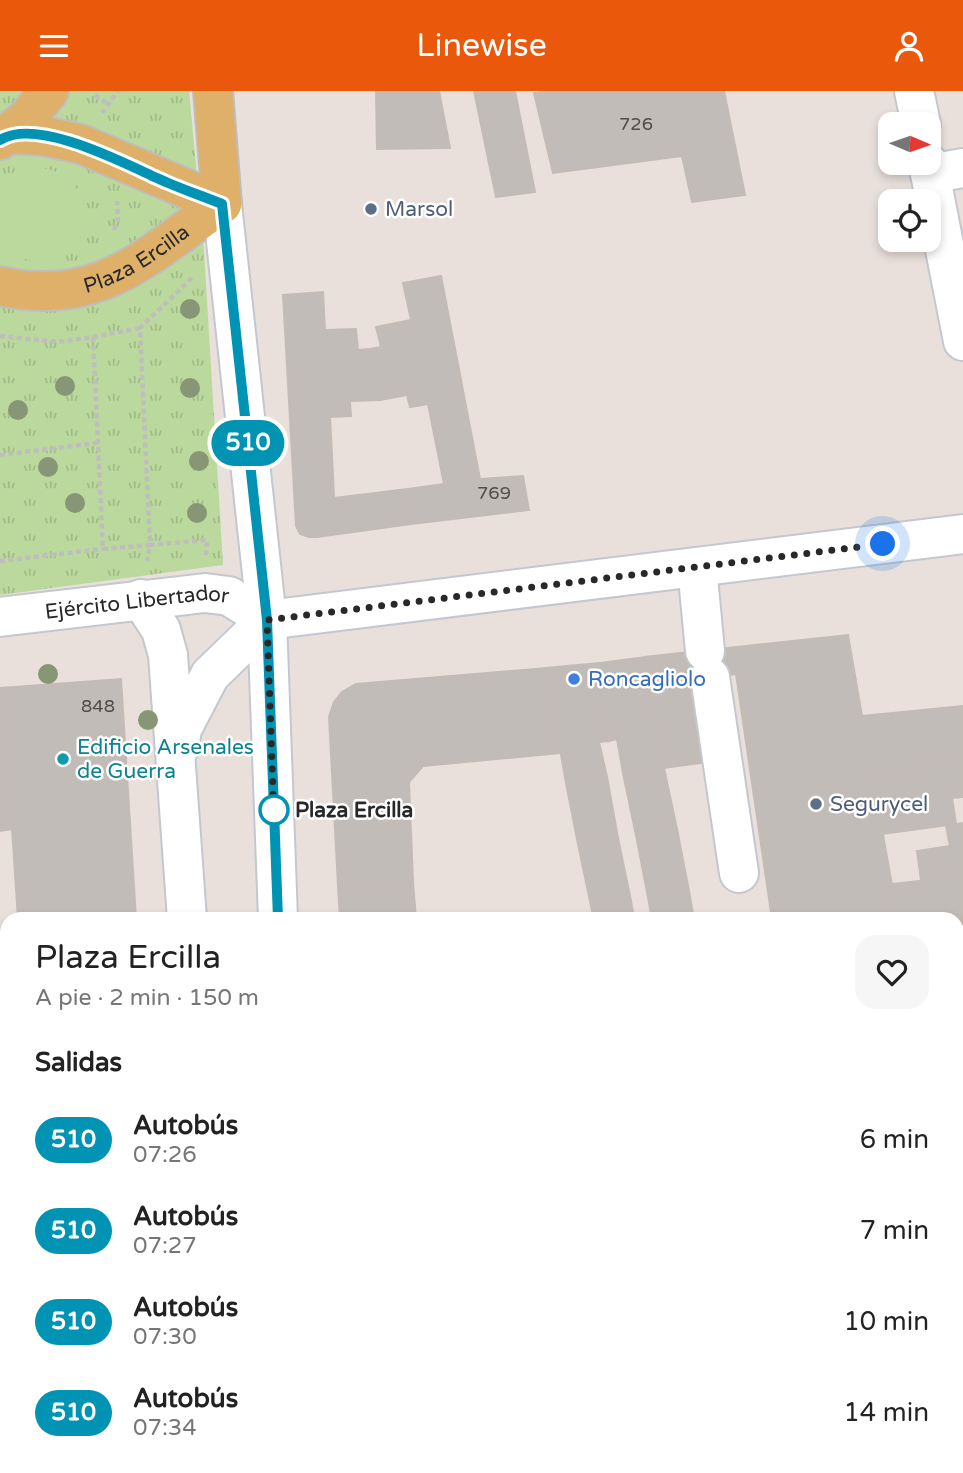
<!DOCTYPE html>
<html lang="es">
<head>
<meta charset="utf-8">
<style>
  :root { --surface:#fff; --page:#f6f6f6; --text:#222; --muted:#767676; --accent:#ea580c }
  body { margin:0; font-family:"Varela Round",sans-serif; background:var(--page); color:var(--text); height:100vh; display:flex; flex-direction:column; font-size:26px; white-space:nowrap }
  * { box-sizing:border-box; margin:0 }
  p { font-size:23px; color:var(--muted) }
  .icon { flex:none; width:38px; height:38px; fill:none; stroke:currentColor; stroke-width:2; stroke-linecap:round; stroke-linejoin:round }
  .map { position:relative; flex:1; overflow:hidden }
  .side { position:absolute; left:0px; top:821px; width:964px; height:562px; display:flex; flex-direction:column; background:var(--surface); border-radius:21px 21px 0 0; box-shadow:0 4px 10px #0003 }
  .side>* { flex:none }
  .badge { padding:0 14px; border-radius:23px; font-size:24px; line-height:46px }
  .needle { width:46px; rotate:92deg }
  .buttons { position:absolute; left:878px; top:21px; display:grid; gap:14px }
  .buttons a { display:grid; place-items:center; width:63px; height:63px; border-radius:14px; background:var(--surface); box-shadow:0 4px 10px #0003; font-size:35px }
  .you { position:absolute; width:35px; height:35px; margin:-18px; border:5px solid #fff; border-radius:50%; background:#1a73e8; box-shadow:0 0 0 10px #1a73e833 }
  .map>.badge { position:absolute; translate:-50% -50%; box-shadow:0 0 0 4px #fff }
  h2 { padding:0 35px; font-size:26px; line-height:63px }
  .round { display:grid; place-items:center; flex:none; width:74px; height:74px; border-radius:21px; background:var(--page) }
  .head { display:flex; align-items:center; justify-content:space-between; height:119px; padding:0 35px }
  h1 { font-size:33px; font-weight:600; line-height:52px }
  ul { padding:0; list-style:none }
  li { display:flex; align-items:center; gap:21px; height:91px; padding:0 35px }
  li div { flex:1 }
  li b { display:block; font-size:26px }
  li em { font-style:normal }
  li .badge { min-width:77px; font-weight:700; text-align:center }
  header { display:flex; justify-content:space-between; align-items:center; height:91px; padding:0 35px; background:var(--accent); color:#fff; font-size:32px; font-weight:600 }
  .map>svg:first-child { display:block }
  .park { fill:url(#park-tufts) }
  .garden { fill:#bbd99d }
  .building { fill:#c1bcb7; stroke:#c3bcb5; stroke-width:2 }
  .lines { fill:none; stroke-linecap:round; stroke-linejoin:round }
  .minor-casing { stroke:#c3c8d0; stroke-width:42 }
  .major-casing { stroke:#bebebe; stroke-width:42 }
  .path { stroke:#bebebe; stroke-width:4.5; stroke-dasharray:5 3.5; stroke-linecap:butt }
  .minor { stroke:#fff; stroke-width:38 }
  .major { stroke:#dfb06a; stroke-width:38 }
  .tree { fill:#879775 }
  .line-casing { stroke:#fff; stroke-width:16 }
  .line { stroke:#0093b3; stroke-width:10 }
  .walk { stroke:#282828; stroke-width:7; stroke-dasharray:0 12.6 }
  .service-dot { fill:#5c6f8a; stroke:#fff; stroke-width:2.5 }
  .shop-dot { fill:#3f7fe0; stroke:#fff; stroke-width:2.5 }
  .culture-dot { fill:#0f9aa8; stroke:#fff; stroke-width:2.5 }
  .stop-dot { fill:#fff; stroke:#0093b3; stroke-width:3.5 }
  .labels { text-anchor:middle; stroke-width:5; stroke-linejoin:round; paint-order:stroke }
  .number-label { font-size:18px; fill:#4e4d4c }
  .service-label { font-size:21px; fill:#4e5e75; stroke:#fff; text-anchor:start }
  .street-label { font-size:21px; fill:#282828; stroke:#fff }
  .shop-label { font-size:21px; fill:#366cbe; stroke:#fff; text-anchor:start }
  .culture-label { font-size:21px; fill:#0d838f; stroke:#fff; text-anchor:start }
  .stop-label { font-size:21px; font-weight:bold; fill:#282828; stroke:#fff; text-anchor:start }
</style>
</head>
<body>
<header><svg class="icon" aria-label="menu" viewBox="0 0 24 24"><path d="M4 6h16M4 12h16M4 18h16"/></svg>Linewise<svg class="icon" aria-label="person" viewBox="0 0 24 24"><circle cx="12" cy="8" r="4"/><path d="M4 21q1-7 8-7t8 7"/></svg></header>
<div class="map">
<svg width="963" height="1382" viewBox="0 0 963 1382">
  <defs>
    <pattern id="park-tufts" width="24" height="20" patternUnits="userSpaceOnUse" patternTransform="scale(1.75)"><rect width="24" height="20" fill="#bbd99d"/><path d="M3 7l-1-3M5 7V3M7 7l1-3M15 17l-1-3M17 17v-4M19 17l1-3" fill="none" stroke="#a1ba87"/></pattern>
  </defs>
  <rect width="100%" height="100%" fill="#e9e0db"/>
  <path class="park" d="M 0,0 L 189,0 L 204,160 L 223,474 L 0,504 Z"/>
  <path class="garden" d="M 29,76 C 127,77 75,218 0,153 L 0,93 L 13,82 Z"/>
  <g class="building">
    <path d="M 376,0 L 439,0 L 450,57 L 377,58 Z"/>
    <path d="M 474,0 L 515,0 L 535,101 L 496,106 Z"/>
    <path d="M 549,0 L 724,0 L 745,104 L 692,111 L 682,65 L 553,82 L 534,2 Z"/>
    <path d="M 441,185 L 480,388 L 523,385 L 529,419 L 412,433 L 407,398 L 444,393 L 428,313 L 410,316 L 407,304 L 380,309 L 350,310 L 351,325 L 330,326 L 332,364 L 292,364 L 283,204 L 323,201 L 325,239 L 356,238 L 358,259 L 370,258 L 381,256 L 376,236 L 411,229 L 403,192 Z"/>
    <path d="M 292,364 L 332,364 L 334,407 L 407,398 L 412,433 L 317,446 L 309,446 L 300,443 L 296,435 Z"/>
    <path d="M 848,544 L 862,625 L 963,615 L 963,671 L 872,682 L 898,828 L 772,828 L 736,583 L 689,589 L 701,672 L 664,677 L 645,566 Z"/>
    <path d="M 645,566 L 664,677 L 623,682 L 617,648 L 609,650 L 599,572 Z"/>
    <path d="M 599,572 L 609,650 L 599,651 L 607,686 L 566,692 L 546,577 Z"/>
    <path d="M 546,577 L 560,662 L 423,675 L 409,691 L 413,791 L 338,795 L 329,626 L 334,611 L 342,601 L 356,593 Z"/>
    <path d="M 121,588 L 136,828 L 18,828 L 12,738 L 0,740 L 0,597 Z"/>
    <path d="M 963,671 L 963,706 L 952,707 L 956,733 L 883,743 L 872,682 Z"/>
    <path d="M 664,677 L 677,738 L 636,744 L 623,682 Z"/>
    <path d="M 607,686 L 618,747 L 578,753 L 566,692 Z"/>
    <path d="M 963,732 L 963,785 L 921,789 L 917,760 L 950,755 L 946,735 Z"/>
    <path d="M 677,738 L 689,800 L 648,806 L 636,744 Z"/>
    <path d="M 618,747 L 631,810 L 591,815 L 578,753 Z"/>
    <path d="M 963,785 L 963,984 L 957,985 L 957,828 L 898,828 L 891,793 Z"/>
    <path d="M 413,791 L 416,828 L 340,828 L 338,795 Z"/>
    <path d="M 689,800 L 694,828 L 652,828 L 648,806 Z"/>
    <path d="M 631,810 L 634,828 L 594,828 L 591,815 Z"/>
    <rect x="56" y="1376" width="116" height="6"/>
    <path d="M 377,1376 L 600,1376 L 567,1382 L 379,1382 Z"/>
  </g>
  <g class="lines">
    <g class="minor-casing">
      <g id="minor">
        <path d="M 914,0 L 921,33"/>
        <path d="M 928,72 L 963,250"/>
        <path d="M 930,83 L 963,77"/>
        <path d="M 222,113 L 267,529 L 278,828"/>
        <path d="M 697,476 L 705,560"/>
        <path d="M 141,508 L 161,539 L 168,564 L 187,828"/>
        <path id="s1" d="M 0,526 L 205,502 L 229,505 L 267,529"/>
        <path d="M 267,529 L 963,443"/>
        <path d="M 710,586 L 739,782"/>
        <path d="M 179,657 L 182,638 L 210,584 L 267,529"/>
        <path d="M 226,1376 L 226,1382"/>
        <path d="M 309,1376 L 309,1382"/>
        <path d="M 685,1376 L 686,1382"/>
      </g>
    </g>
    <g class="major-casing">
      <g id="major">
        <path d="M 213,0 L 222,113"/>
        <path d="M 9,43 L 44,45 L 81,53 L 222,113"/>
        <path d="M 0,49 L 27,27 L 49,0"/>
        <path id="s2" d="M 0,195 C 100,217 146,165 222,113"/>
      </g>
    </g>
    <g class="path">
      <path d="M 95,4 L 108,13"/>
      <path d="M 102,22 L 118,0"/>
      <path d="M 114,139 L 118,129 L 117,110"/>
      <path d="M 192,187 L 140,237 L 150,454 L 207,449 L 206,464"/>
      <path d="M 0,245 L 58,251 L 93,246 L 103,458 L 150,454 L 147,470"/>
      <path d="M 93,246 L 140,237"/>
      <path d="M 0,364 L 97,352"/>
      <path d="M 0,470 L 103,458"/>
    </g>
    <use href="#minor" class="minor"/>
    <use href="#major" class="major"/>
  </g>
  <g class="tree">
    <circle cx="190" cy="218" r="10"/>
    <circle cx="65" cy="295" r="10"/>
    <circle cx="190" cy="297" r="10"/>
    <circle cx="18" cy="319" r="10"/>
    <circle cx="199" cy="370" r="10"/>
    <circle cx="48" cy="376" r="10"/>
    <circle cx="75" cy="412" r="10"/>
    <circle cx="197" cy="422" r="10"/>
    <circle cx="48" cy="583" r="10"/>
    <circle cx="148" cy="629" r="10"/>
  </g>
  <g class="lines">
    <g class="line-casing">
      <path id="line" d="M 0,49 C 36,26 122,71 157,87 C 178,97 200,104 222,113 L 267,529 L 278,828"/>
    </g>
    <use href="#line" class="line"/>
    <path class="walk" d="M 274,719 L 274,730 L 267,529 L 883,453"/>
  </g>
  <g class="service-dot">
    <circle cx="371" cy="118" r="7"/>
    <circle cx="816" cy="713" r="7"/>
  </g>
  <circle class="shop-dot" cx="574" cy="588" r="7"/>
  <circle class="culture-dot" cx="63" cy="668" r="7"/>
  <circle class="stop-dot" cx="274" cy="719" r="14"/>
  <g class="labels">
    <g class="number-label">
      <text x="636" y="39">726</text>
      <text x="494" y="408">769</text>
      <text x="98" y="621">848</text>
    </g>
    <g class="service-label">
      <text x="385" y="125">Marsol</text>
      <text x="830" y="720">Segurycel</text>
    </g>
    <g class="street-label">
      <text dy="7" stroke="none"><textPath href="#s2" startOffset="144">Plaza Ercilla</textPath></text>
      <text dy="7" stroke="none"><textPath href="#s1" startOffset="138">Ejército Libertador</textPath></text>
    </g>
    <g class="shop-label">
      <text x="588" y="595">Roncagliolo</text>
    </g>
    <g class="culture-label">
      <text x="77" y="663">Edificio Arsenales<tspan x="77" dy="24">de Guerra</tspan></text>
    </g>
    <g class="stop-label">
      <text x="295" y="726">Plaza Ercilla</text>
    </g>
  </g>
</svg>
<div class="buttons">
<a><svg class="needle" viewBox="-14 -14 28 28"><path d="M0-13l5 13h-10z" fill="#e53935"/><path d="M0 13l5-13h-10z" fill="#767676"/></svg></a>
<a><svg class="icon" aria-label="locate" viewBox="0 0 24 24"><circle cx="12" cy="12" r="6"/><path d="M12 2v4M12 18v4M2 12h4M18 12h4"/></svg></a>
</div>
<div class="you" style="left:883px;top:453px"></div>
<b class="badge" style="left:248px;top:352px;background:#0093b3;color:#fff">510</b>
<section class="side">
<div class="head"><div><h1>Plaza Ercilla</h1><p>A pie · 2 min · 150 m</p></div><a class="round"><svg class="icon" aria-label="heart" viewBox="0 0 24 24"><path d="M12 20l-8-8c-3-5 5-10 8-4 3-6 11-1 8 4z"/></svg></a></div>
<h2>Salidas</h2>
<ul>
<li><span class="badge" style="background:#0093b3;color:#fff">510</span><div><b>Autobús</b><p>07:26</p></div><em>6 min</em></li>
<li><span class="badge" style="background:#0093b3;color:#fff">510</span><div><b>Autobús</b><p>07:27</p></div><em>7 min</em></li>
<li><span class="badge" style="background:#0093b3;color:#fff">510</span><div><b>Autobús</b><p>07:30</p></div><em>10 min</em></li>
<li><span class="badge" style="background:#0093b3;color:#fff">510</span><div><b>Autobús</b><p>07:34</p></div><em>14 min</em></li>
</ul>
</section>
</div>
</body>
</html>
